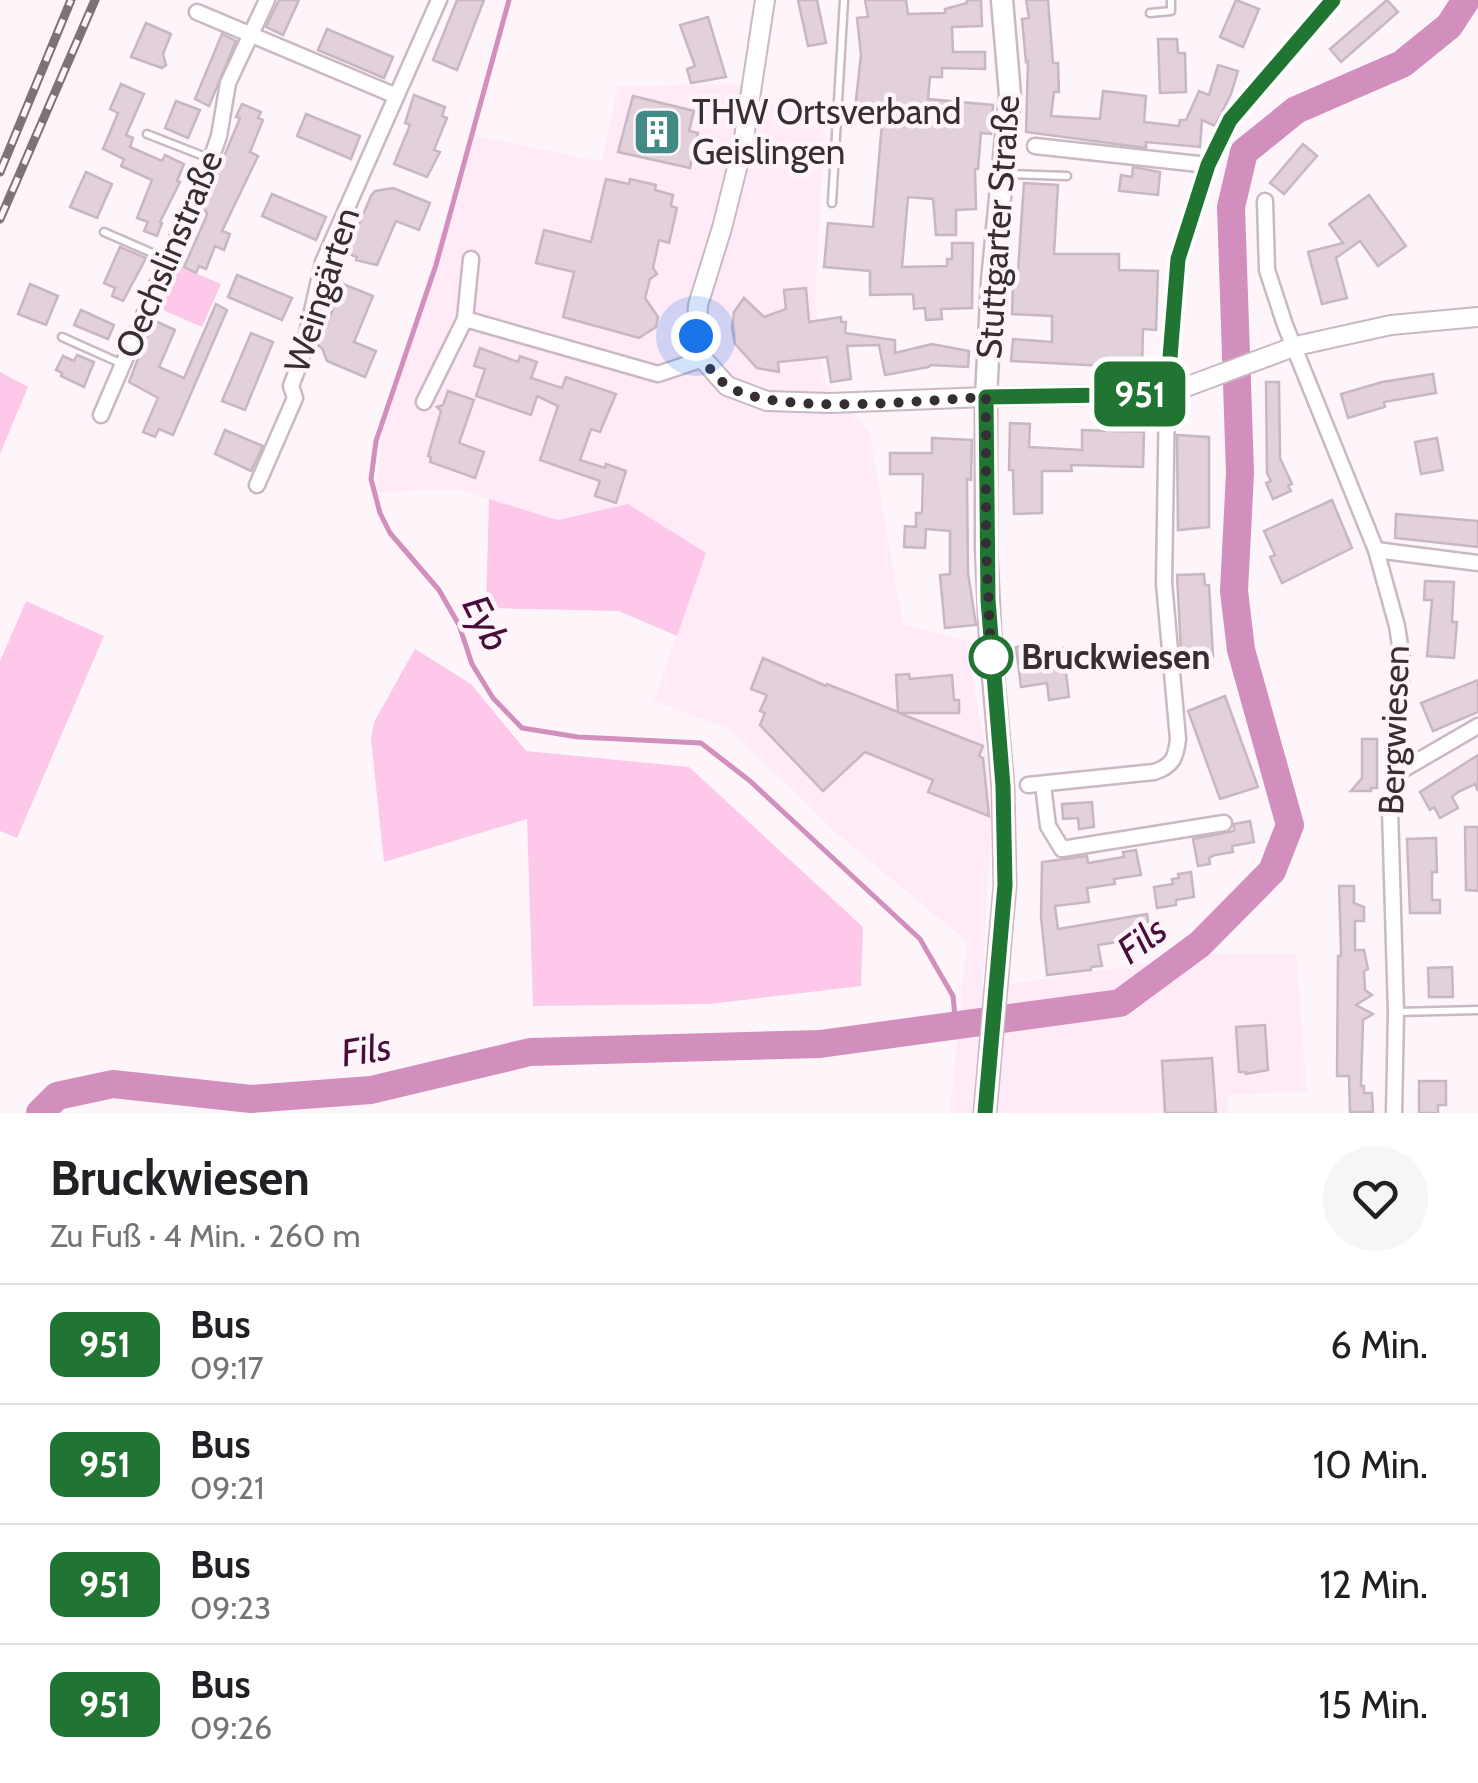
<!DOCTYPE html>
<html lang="de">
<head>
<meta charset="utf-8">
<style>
  :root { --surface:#fff; --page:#f6f6f6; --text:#202124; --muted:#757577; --line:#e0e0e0 }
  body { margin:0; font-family:Cabin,sans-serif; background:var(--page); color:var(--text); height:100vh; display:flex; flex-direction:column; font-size:38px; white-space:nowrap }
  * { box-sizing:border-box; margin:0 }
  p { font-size:32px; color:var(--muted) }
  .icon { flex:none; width:55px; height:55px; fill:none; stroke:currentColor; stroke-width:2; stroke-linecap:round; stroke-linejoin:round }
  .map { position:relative; height:1113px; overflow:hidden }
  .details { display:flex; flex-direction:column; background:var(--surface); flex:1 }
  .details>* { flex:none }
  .badge { padding:0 20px; border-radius:15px; font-size:35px; line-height:65px }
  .you { position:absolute; width:50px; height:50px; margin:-25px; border:8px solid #fff; border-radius:50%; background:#1a73e8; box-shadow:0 0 0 15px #1a73e833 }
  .map>.badge { position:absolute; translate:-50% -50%; box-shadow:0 0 0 5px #fff }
  .round { display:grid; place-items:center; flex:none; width:105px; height:105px; border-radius:52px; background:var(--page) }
  .overview { display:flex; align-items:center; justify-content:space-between; height:170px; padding:0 50px }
  h1 { font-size:48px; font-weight:700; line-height:75px }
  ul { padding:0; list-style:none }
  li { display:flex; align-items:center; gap:30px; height:120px; padding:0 50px; border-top:2px solid var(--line) }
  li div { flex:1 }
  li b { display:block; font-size:38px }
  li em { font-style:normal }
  li .badge { min-width:110px; font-weight:700; text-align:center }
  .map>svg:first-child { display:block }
  .built { fill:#ffeaf7 }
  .green { fill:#fdc8ea }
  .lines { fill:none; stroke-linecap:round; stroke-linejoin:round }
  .stream { stroke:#d28ebc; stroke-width:5 }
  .river { stroke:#d28ebc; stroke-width:28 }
  .building { fill:#e2d0db; stroke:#c8b6c1; stroke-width:2.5 }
  .service-casing { stroke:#cab8c3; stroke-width:11 }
  .minor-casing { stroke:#cab8c3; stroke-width:19 }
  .tertiary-casing { stroke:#cab8c3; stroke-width:22 }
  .secondary-casing { stroke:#cab8c3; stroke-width:22 }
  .primary-casing { stroke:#cab8c3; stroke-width:25 }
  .service { stroke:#fff; stroke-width:6 }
  .minor { stroke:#fff; stroke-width:14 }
  .tertiary { stroke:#fff; stroke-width:18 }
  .secondary { stroke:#fff; stroke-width:18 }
  .primary { stroke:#fff; stroke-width:20 }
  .rail-casing { stroke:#7a7377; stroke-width:9 }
  .rail { stroke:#fdf5fa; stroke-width:5; stroke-dasharray:15; stroke-linecap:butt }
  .line-casing { stroke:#fff; stroke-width:22 }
  .line { stroke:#217532; stroke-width:15 }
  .walk { stroke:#352e32; stroke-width:10; stroke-dasharray:0 18 }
  .stop-dot { fill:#fff; stroke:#217532; stroke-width:5 }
  .labels { text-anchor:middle; stroke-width:9; stroke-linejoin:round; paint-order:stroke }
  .poi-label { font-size:35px; fill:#352e32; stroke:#fdf5fa; text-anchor:start }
  .street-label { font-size:35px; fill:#352e32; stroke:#fdf5fa }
  .stop-label { font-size:35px; font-weight:bold; fill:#352e32; stroke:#fdf5fa; text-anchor:start }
  .water-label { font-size:38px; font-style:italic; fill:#490d3b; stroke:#fdf5fa }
</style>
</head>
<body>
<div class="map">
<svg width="1478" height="1113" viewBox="0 0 1478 1113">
  <rect width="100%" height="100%" fill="#fdf5fa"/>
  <path class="built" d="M 746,84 L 777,105 L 825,112 L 815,301 L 826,385 L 869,431 L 903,625 L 966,641 L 993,791 L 982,988 L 1210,954 L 1296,954 L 1307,1091 L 1228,1095 L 1228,1113 L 950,1113 L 967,941 L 835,832 L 728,728 L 654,701 L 705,553 L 628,504 L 558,520 L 457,489 L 376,492 L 384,419 L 472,135 L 602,162 L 618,86 Z"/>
  <g class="green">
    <path d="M 174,264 L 221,284 L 202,327 L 156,307 Z"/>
    <path d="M 0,372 L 28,387 L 0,454 Z"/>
    <path d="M 489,499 L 558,520 L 628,504 L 706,553 L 677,636 L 619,611 L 486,608 Z"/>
    <path d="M 26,601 L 104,636 L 17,838 L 0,831 L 0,661 Z"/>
    <path d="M 415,649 L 471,684 L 526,751 L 689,767 L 863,927 L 861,986 L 710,1004 L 533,1006 L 527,819 L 384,862 L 371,739 L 374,722 Z"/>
  </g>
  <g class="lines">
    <path class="stream" d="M 509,0 L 436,265 L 376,441 L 371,479 L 380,513 L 390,533 L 439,590 L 459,625 L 472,664 L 493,698 L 522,728 L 578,737 L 701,743 L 750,781 L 920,939 L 953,996 L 956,1026"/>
    <path class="river" d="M 40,1113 L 57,1096 L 113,1084 L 251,1099 L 371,1090 L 530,1052 L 820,1044 L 1120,1003 L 1200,944 L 1272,871 L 1290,825 L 1241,650 L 1234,591 L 1240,473 L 1231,207 L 1244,152 L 1296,110 L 1402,64 L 1449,26 L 1466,0"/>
  </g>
  <g class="building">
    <path d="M 279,0 L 299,0 L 283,35 L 266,27 Z"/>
    <path d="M 457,0 L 484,0 L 457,70 L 433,60 Z"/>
    <path d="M 798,0 L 817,0 L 826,43 L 808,46 Z"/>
    <path d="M 865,0 L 906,0 L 908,14 L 945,13 L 945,9 L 967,3 L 967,0 L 981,0 L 982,26 L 952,27 L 953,52 L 985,52 L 985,69 L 942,68 L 942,77 L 930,77 L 928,99 L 993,105 L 991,134 L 981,133 L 978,169 L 975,169 L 976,209 L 956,210 L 956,235 L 936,235 L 933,199 L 908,197 L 902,267 L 947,266 L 947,259 L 952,259 L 952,243 L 973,243 L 972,308 L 941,309 L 942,319 L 926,320 L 925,308 L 914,309 L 913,294 L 870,295 L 870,271 L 824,267 L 828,223 L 873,227 L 883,112 L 855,109 L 861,55 L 857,18 L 868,17 Z"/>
    <path d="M 1026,0 L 1048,0 L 1053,63 L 1058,63 L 1059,92 L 1054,92 L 1051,116 L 1100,119 L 1103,91 L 1146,96 L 1144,122 L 1179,126 L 1180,120 L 1186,120 L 1199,91 L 1209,95 L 1218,65 L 1238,71 L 1231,94 L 1215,126 L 1202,120 L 1200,147 L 1146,142 L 1146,148 L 1026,132 L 1028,61 L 1026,62 L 1022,19 L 1029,18 Z"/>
    <path d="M 1236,0 L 1259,9 L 1243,47 L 1220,37 Z"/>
    <path d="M 1387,0 L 1398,12 L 1341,62 L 1330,49 Z"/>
    <path d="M 708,17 L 726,77 L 691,83 L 687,69 L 695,66 L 680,25 Z"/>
    <path d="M 146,23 L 171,34 L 163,54 L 166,65 L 162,68 L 131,57 Z"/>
    <path d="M 327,29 L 393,57 L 384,78 L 318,50 Z"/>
    <path d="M 222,34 L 236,41 L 209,106 L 195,99 Z"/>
    <path d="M 1158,39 L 1177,39 L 1178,53 L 1185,53 L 1186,92 L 1160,93 Z"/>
    <path d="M 121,84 L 144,94 L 126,135 L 133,138 L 130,147 L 162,161 L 165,155 L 184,164 L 177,181 L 180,182 L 160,222 L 162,223 L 157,236 L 144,231 L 148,222 L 137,218 L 152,180 L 121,166 L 124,159 L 103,149 L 118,113 L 110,109 Z"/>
    <path d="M 414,95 L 445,107 L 442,116 L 447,118 L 434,150 L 440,152 L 427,177 L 394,164 L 410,125 L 405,123 Z"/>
    <path d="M 633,96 L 694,111 L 689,131 L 698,133 L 690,168 L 618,152 Z"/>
    <path d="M 176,101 L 200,110 L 188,138 L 165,128 Z"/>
    <path d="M 242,104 L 261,112 L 258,118 L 263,120 L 250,152 L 258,156 L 222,231 L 230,234 L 224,250 L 215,246 L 206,269 L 199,266 L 196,273 L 184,267 L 207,215 L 206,211 L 202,209 L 240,118 L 236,117 Z"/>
    <path d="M 306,114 L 360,136 L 351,159 L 297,136 Z"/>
    <path d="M 1303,144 L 1317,156 L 1284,194 L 1270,183 Z"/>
    <path d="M 1133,167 L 1160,172 L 1158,195 L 1119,191 L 1121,175 L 1132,177 Z"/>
    <path d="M 86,172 L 112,184 L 97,218 L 70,207 Z"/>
    <path d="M 606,179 L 629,184 L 630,179 L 656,185 L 655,190 L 673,195 L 671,206 L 677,208 L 669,243 L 659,240 L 653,268 L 657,274 L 650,279 L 645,298 L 658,317 L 656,327 L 639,338 L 563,317 L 574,272 L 536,263 L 544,230 L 591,242 Z"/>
    <path d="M 1024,183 L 1058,185 L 1054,254 L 1119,254 L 1119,270 L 1158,271 L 1156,330 L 1143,329 L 1142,368 L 1011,361 L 1013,339 L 1052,342 L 1052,316 L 1012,314 L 1013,285 L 1017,285 Z"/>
    <path d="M 393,188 L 430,203 L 419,230 L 396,221 L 377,265 L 356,260 L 357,257 L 347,253 L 371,196 L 375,191 Z"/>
    <path d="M 272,194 L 326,217 L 316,240 L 262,216 Z"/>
    <path d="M 1369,195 L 1406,246 L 1378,266 L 1360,241 L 1336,258 L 1347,298 L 1322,304 L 1308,252 L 1343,243 L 1329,224 Z"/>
    <path d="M 120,247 L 146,258 L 123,301 L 112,296 L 115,288 L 104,283 Z"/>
    <path d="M 237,275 L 292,298 L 282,320 L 228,297 Z"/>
    <path d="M 30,284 L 58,296 L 46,325 L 18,314 Z"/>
    <path d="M 343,284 L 373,296 L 354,342 L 376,351 L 365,377 L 327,361 L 322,348 L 318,346 Z"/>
    <path d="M 806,288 L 809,322 L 841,317 L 841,322 L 846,322 L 845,333 L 895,340 L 895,353 L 932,344 L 969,351 L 968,367 L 930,365 L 929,367 L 885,375 L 879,345 L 847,346 L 851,379 L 831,382 L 827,357 L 778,362 L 779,372 L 757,368 L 735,344 L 732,328 L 734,312 L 744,298 L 764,317 L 786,309 L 784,290 Z"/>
    <path d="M 216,304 L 227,310 L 173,435 L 159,429 L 155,437 L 143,432 L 158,398 L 129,382 L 153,320 L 175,330 L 159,367 L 184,378 Z"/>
    <path d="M 81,310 L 114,325 L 108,339 L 74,325 Z"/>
    <path d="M 251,333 L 273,342 L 245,410 L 222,401 Z"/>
    <path d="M 480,348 L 518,362 L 520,356 L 537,362 L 531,378 L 562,388 L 566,377 L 616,394 L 600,432 L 591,429 L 580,460 L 605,468 L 606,464 L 626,471 L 616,503 L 595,496 L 600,481 L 540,460 L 558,406 L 537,396 L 531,415 L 476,396 L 485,369 L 474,366 Z"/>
    <path d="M 77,355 L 94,362 L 84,387 L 61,376 L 62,373 L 56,370 L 63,356 L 74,361 Z"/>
    <path d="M 1433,374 L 1436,393 L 1384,402 L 1385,407 L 1348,418 L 1341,394 L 1382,382 Z"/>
    <path d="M 1266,382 L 1279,382 L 1280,458 L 1292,484 L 1288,486 L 1291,491 L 1273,499 L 1266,483 L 1271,481 L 1267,473 Z"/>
    <path d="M 448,391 L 474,400 L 459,443 L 484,452 L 475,478 L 430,462 L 431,457 L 428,456 L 441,411 L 437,407 L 443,405 Z"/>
    <path d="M 1010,423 L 1030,424 L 1029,447 L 1082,450 L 1082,430 L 1144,432 L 1143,467 L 1071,465 L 1072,471 L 1042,471 L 1042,513 L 1014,514 L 1013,470 L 1009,470 Z"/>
    <path d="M 225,430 L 263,446 L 251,471 L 215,454 Z"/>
    <path d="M 1177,435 L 1209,437 L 1209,527 L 1178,530 Z"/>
    <path d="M 932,438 L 972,440 L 971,480 L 967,479 L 968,573 L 976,625 L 945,628 L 940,575 L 950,574 L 950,531 L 926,529 L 925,548 L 904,547 L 905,526 L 916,527 L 916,513 L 922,513 L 923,474 L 890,474 L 890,453 L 932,453 Z"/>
    <path d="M 1437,438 L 1443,470 L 1421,474 L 1415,442 Z"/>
    <path d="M 1332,500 L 1352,548 L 1282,583 L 1270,557 L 1275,555 L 1264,531 Z"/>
    <path d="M 1396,514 L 1478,521 L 1478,547 L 1395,538 Z"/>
    <path d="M 1204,574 L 1205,585 L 1209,585 L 1213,657 L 1208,657 L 1209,668 L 1182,670 L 1177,575 Z"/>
    <path d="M 1425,581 L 1454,582 L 1452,622 L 1457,622 L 1454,658 L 1427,656 L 1432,600 L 1424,600 Z"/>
    <path d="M 1038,644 L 1038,650 L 1063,648 L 1069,697 L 1049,700 L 1047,683 L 1021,687 L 1016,647 Z"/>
    <path d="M 763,658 L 826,686 L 827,684 L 898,712 L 896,675 L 909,674 L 910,679 L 952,675 L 954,700 L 959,700 L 959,713 L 899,713 L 983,746 L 979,756 L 983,758 L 989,816 L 928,792 L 933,780 L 865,752 L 823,791 L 760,725 L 765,713 L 760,711 L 767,695 L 751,689 Z"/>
    <path d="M 1478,680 L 1478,712 L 1433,731 L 1421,703 Z"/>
    <path d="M 1225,696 L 1258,787 L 1220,799 L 1188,711 Z"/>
    <path d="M 1362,739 L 1377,739 L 1377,788 L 1371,788 L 1371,791 L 1351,791 L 1362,778 Z"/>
    <path d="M 1478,755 L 1478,791 L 1475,784 L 1458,792 L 1452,797 L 1458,808 L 1440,818 L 1434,807 L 1430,810 L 1420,792 Z"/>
    <path d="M 1092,802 L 1094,827 L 1079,829 L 1078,818 L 1063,819 L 1062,804 Z"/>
    <path d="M 1250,821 L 1254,842 L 1232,846 L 1233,852 L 1215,855 L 1209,858 L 1210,864 L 1198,866 L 1193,839 L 1234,831 L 1234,824 Z"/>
    <path d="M 1465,827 L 1478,827 L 1478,891 L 1466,890 Z"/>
    <path d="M 1436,838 L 1437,872 L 1432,872 L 1432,900 L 1440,900 L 1440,913 L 1410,913 L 1407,839 Z"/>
    <path d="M 1136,850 L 1141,875 L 1114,879 L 1115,884 L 1087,888 L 1089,902 L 1055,906 L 1058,929 L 1147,914 L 1150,931 L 1123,935 L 1124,941 L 1098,945 L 1102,966 L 1091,967 L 1091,970 L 1047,975 L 1041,917 L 1042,862 L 1087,856 L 1088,863 L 1124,857 L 1123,852 Z"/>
    <path d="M 1191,872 L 1194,897 L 1176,900 L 1176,905 L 1157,908 L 1154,887 L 1173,884 L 1172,879 L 1179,878 L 1178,874 Z"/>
    <path d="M 1339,886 L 1354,886 L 1354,903 L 1364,907 L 1364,921 L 1355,921 L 1355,950 L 1364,950 L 1368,969 L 1364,971 L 1365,990 L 1372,995 L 1356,1005 L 1373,1014 L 1363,1020 L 1361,1086 L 1364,1086 L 1364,1093 L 1372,1093 L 1373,1112 L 1350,1112 L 1349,1076 L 1337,1076 L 1338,956 L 1341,956 L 1341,950 Z"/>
    <path d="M 1452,967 L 1453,997 L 1429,997 L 1428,968 Z"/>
    <path d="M 1265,1025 L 1268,1070 L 1246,1074 L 1246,1072 L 1239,1072 L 1236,1027 Z"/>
    <path d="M 1212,1058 L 1216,1113 L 1165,1113 L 1162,1061 Z"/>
    <path d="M 1419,1081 L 1446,1081 L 1446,1105 L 1438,1105 L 1438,1113 L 1419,1113 Z"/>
  </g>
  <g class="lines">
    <g class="service-casing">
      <g id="service">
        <path d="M 1150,13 L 1171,11 L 1171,0"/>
        <path d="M 147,134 L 211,159"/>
        <path d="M 1005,174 L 1067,176"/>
        <path d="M 832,203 L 844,0"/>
        <path d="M 104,232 L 166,259"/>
        <path d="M 62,337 L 120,363"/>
        <path d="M 1397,1012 L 1478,1010"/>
      </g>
    </g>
    <g class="minor-casing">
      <g id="minor">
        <path d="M 197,12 L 394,95"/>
        <path d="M 1035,146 L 1208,165"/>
        <path d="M 1265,201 L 1267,270 L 1285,325 L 1376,550 L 1397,626 L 1402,658 L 1397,773 L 1390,810 L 1396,1012 L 1394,1113"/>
        <path d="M 465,319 L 471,259"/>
        <path d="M 424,402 L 465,319 L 658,374 L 703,359"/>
        <path d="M 101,415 L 211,159 L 219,136 L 228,83 L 267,0"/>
        <path d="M 257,485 L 295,398 L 291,386 L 301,360 L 323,262 L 439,0"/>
        <path d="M 1376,550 L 1478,563"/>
        <path d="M 1397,773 L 1478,726"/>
        <path d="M 1028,785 L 1154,772 C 1173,766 1176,757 1178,739 L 1164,583 L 1167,394 L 1178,259 L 1208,165 L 1230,120 L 1333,0"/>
        <path d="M 1043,785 L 1048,826 L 1062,849 L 1224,823"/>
      </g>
    </g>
    <g class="tertiary-casing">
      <path id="tertiary" d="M 986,397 L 1167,394 L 1296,346 L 1391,325 L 1478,317"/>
    </g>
    <g class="secondary-casing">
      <path id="secondary" d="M 765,0 L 743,144 L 722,228 L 698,305 L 696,336 L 703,359 L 727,386 L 767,401 L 830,403 L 986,397"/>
    </g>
    <g class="primary-casing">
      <path id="primary" d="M 985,1113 L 1005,885 L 1003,787 L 991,653 L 986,547 L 986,397 L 992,281 L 1010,95 L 1002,0"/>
    </g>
    <use href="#service" class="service"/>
    <use href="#minor" class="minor"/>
    <use href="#tertiary" class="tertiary"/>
    <use href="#secondary" class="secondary"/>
    <use href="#primary" class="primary"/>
    <g class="rail-casing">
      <g id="rail">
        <path d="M 0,172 L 71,0"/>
        <path d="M 0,219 L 95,0"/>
      </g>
    </g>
    <use href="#rail" class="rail"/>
  </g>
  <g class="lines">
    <g class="line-casing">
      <path id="line" d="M 985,1113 L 1005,885 L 1003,786 L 988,600 L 986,397 L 1167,394 L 1178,259 L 1208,165 L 1230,120 L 1333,0"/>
    </g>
    <use href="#line" class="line"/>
    <path class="walk" d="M 696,336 C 702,356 709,374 728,386 C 776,417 925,400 986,397 L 986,546 L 991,657"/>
  </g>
  <defs>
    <g id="building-square" transform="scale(2.5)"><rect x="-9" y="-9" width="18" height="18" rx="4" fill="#428a85" stroke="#fdf5fa"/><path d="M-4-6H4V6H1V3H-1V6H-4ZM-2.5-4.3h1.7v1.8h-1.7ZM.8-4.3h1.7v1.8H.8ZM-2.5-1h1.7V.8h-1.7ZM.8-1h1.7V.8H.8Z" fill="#fff"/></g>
  </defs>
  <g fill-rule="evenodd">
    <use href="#building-square" x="657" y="132"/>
  </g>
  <circle class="stop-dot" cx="991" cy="657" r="20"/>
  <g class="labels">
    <g class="poi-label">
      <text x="692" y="124">THW Ortsverband<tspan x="692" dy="40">Geislingen</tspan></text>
    </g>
    <g class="street-label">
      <text transform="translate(998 227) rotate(-86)" y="12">Stuttgarter Straße</text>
      <text transform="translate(169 254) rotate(-67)" y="12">Oechslinstraße</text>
      <text transform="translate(322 290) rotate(-72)" y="12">Weingärten</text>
      <text transform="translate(1394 730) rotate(-88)" y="12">Bergwiesen</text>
    </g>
    <g class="stop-label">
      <text x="1021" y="669">Bruckwiesen</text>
    </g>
    <g class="water-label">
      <text transform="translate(486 623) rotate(63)" y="13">Eyb</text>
      <text transform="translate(1142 940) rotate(-37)" y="13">Fils</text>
      <text transform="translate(366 1050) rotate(-9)" y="13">Fils</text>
    </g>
  </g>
</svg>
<div class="you" style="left:696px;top:336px"></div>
<b class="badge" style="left:1140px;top:394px;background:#217532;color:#fff">951</b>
</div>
<section class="details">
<div class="overview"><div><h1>Bruckwiesen</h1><p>Zu Fuß · 4 Min. · 260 m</p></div><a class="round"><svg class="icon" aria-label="heart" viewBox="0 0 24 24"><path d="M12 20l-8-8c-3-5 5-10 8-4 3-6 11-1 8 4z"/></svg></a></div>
<ul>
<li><span class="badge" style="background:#217532;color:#fff">951</span><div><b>Bus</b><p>09:17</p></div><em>6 Min.</em></li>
<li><span class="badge" style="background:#217532;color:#fff">951</span><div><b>Bus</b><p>09:21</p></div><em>10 Min.</em></li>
<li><span class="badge" style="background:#217532;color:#fff">951</span><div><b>Bus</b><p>09:23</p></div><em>12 Min.</em></li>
<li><span class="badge" style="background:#217532;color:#fff">951</span><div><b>Bus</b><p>09:26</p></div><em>15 Min.</em></li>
</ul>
</section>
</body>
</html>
